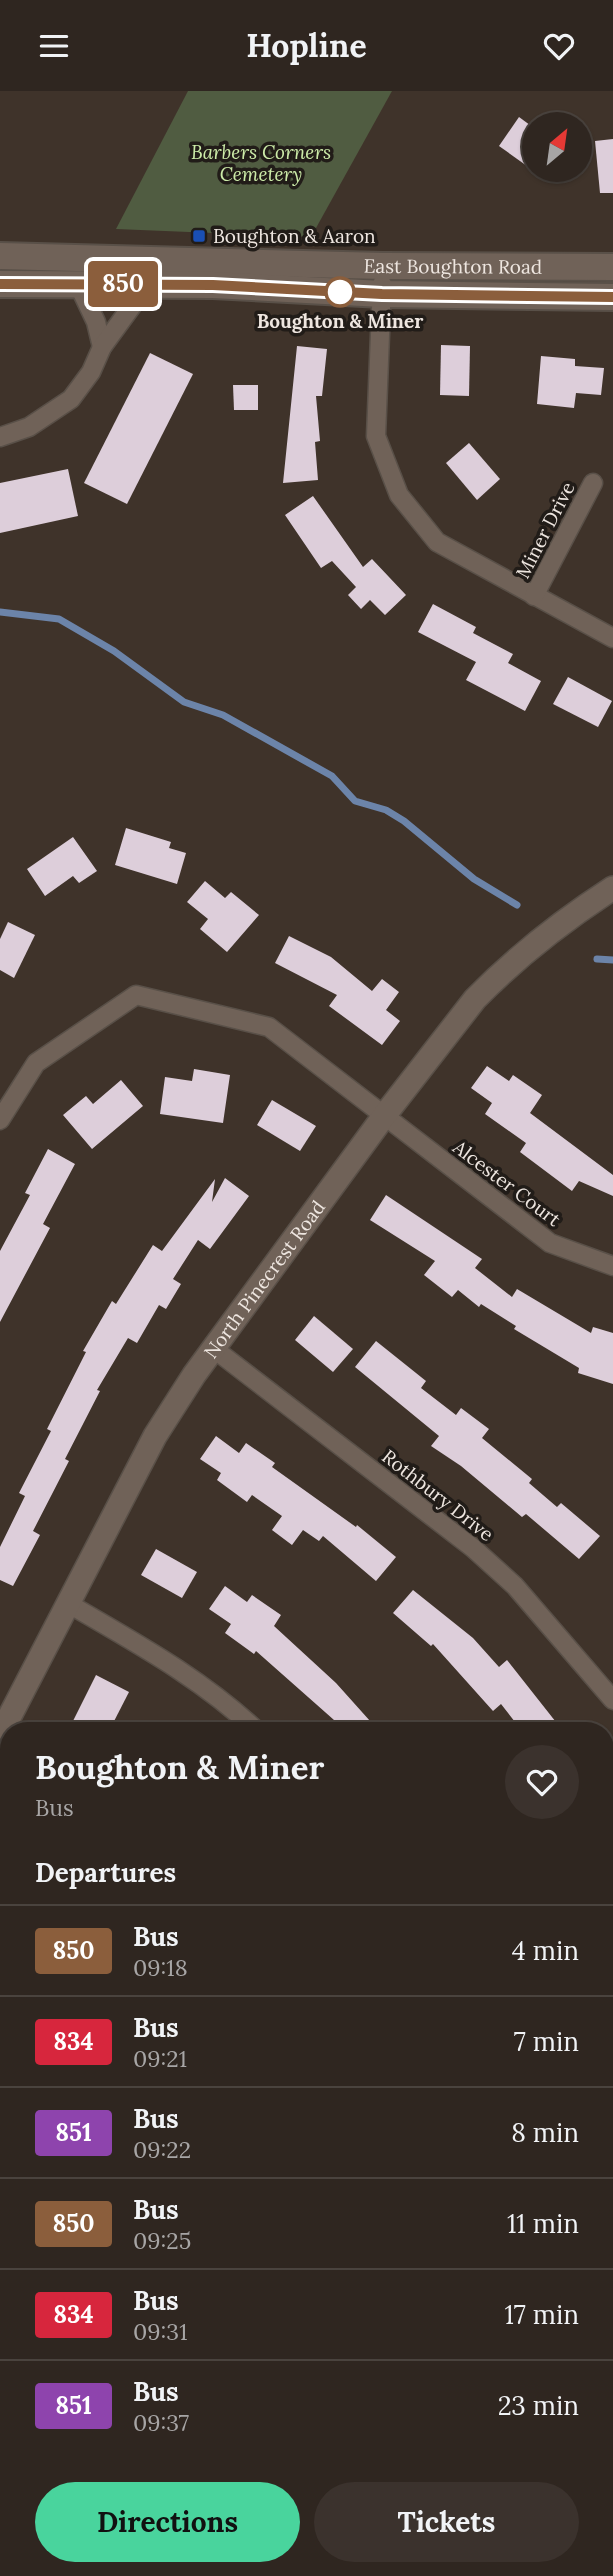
<!DOCTYPE html>
<html lang="en">
<head>
<meta charset="utf-8">
<style>
  :root { --surface:#2f2620; --page:#3b322d; --text:#f1f3f6; --muted:#a7a5a5; --line:#4a433e; --accent:#49d49d }
  body { margin:0; font-family:Lora,serif; background:var(--page); color:var(--text); height:100vh; display:flex; flex-direction:column; font-size:26px; white-space:nowrap }
  * { box-sizing:border-box; margin:0 }
  p { font-size:23px; color:var(--muted) }
  .icon { flex:none; width:38px; height:38px; fill:none; stroke:currentColor; stroke-width:2; stroke-linecap:round; stroke-linejoin:round }
  .map { position:relative; flex:1; overflow:hidden }
  .side { position:absolute; left:0px; top:1631px; width:614px; height:854px; display:flex; flex-direction:column; background:var(--surface); border-radius:28px 28px 0 0; box-shadow:0 2px 5px #0004,0 0 0 2px var(--line) }
  .side>* { flex:none }
  .badge { padding:0 14px; border-radius:5px; font-size:24px; line-height:46px }
  .needle { width:46px; rotate:29deg }
  .buttons { position:absolute; left:522px; top:21px; display:grid; gap:14px }
  .buttons a { display:grid; place-items:center; width:70px; height:70px; border-radius:50%; background:var(--surface); box-shadow:0 2px 5px #0004,0 0 0 2px var(--line); font-size:35px }
  .map>.badge { position:absolute; translate:-50% -50%; box-shadow:0 0 0 4px #fff }
  h2 { padding:0 35px; font-size:26px; line-height:63px }
  .round { display:grid; place-items:center; flex:none; width:74px; height:74px; border-radius:37px; background:var(--page) }
  .overview { display:flex; align-items:center; justify-content:space-between; height:119px; padding:0 35px }
  h1 { font-size:33px; font-weight:700; line-height:52px }
  .button { display:flex; gap:14px; margin-top:auto; padding:14px 35px }
  .button a { flex:1; height:80px; border-radius:42px; background:var(--accent); color:#111; font-size:28px; font-weight:700; line-height:80px; text-align:center }
  .button a+a { background:var(--page); color:var(--text) }
  ul { padding:0; list-style:none }
  li { display:flex; align-items:center; gap:21px; height:91px; padding:0 35px; border-top:2px solid var(--line) }
  li div { flex:1 }
  li b { display:block; font-size:26px }
  li em { font-style:normal }
  li .badge { min-width:77px; font-weight:700; text-align:center }
  header { display:flex; justify-content:space-between; align-items:center; height:91px; padding:0 35px; background:var(--surface); font-size:32px; font-weight:700 }
  .map>svg:first-child { display:block }
  .green { fill:#505c41 }
  .lines { fill:none; stroke-linecap:round; stroke-linejoin:round }
  .stream { stroke:#6c84a9; stroke-width:7 }
  .building { fill:#ddceda }
  .minor-casing { stroke:#595048; stroke-width:21 }
  .tertiary-casing { stroke:#595048; stroke-width:26 }
  .secondary-casing { stroke:#595048; stroke-width:30 }
  .minor { stroke:#706258; stroke-width:18 }
  .tertiary { stroke:#706258; stroke-width:23 }
  .secondary { stroke:#706258; stroke-width:26 }
  .line-casing { stroke:#fff; stroke-width:16 }
  .line { stroke:#8b5e3c; stroke-width:10 }
  .transit-dot { fill:#1a4fb4; stroke:#211c18; stroke-width:2.5 }
  .stop-dot { fill:#fff; stroke:#8b5e3c; stroke-width:3.5 }
  .labels { text-anchor:middle; stroke-width:7; stroke-linejoin:round; paint-order:stroke }
  .park-label { font-size:19px; font-style:italic; fill:#cceba8; stroke:#211c18 }
  .poi-label { font-size:19px; fill:#eee6e0; stroke:#211c18; text-anchor:start }
  .street-label { font-size:19px; fill:#eee6e0; stroke:#211c18 }
  .stop-label { font-size:19px; font-weight:bold; fill:#eee6e0; stroke:#211c18 }
</style>
</head>
<body>
<header><svg class="icon" aria-label="menu" viewBox="0 0 24 24"><path d="M4 6h16M4 12h16M4 18h16"/></svg>Hopline<svg class="icon" aria-label="heart" viewBox="0 0 24 24"><path d="M12 20l-8-8c-3-5 5-10 8-4 3-6 11-1 8 4z"/></svg></header>
<div class="map">
<svg width="613" height="2485" viewBox="0 0 613 2485">
  <rect width="100%" height="100%" fill="#3f332a"/>
  <path class="green" d="M 188,0 L 392,0 L 311,146 L 116,138 Z"/>
  <g class="lines">
    <g class="stream">
      <path d="M 0,521 L 59,528 L 114,560 L 184,611 L 223,624 L 332,685 L 355,710 L 386,719 L 404,730 L 474,788 L 517,814"/>
      <path d="M 597,868 L 613,869"/>
      <path d="M 0,1862 L 9,1862"/>
      <path d="M 222,2485 L 226,2476"/>
    </g>
  </g>
  <g class="building">
    <path d="M 519,26 L 534,37 L 534,80 L 499,55 Z"/>
    <path d="M 613,48 L 613,102 L 600,102 L 595,50 Z"/>
    <path d="M 441,254 L 470,255 L 469,305 L 440,304 Z"/>
    <path d="M 297,255 L 327,258 L 322,305 L 316,305 L 320,350 L 315,351 L 318,389 L 283,392 Z"/>
    <path d="M 150,262 L 193,283 L 127,413 L 84,392 Z"/>
    <path d="M 541,265 L 575,268 L 575,275 L 604,277 L 601,304 L 576,302 L 574,317 L 537,313 Z"/>
    <path d="M 233,294 L 258,294 L 258,319 L 234,319 Z"/>
    <path d="M 469,352 L 500,388 L 477,409 L 446,372 Z"/>
    <path d="M 68,378 L 78,425 L 0,442 L 0,392 Z"/>
    <path d="M 313,405 L 363,476 L 372,468 L 406,504 L 385,524 L 370,509 L 361,518 L 348,504 L 356,496 L 332,470 L 321,477 L 285,424 Z"/>
    <path d="M 433,513 L 476,536 L 473,542 L 513,563 L 508,572 L 541,590 L 525,620 L 466,589 L 476,571 L 418,541 Z"/>
    <path d="M 568,586 L 612,610 L 598,636 L 553,613 Z"/>
    <path d="M 126,737 L 171,751 L 169,757 L 186,762 L 177,793 L 115,774 Z"/>
    <path d="M 73,746 L 97,780 L 79,792 L 73,785 L 45,805 L 27,778 Z"/>
    <path d="M 205,790 L 225,807 L 231,801 L 259,824 L 227,861 L 200,838 L 208,828 L 187,811 Z"/>
    <path d="M 8,831 L 35,844 L 14,887 L 0,879 L 0,848 Z"/>
    <path d="M 289,845 L 331,866 L 372,900 L 382,888 L 399,901 L 386,919 L 400,930 L 382,954 L 329,915 L 337,904 L 275,872 Z"/>
    <path d="M 487,975 L 509,990 L 513,984 L 542,1004 L 530,1022 L 613,1084 L 613,1105 L 579,1090 L 572,1100 L 520,1061 L 526,1052 L 485,1023 L 492,1012 L 471,997 Z"/>
    <path d="M 194,978 L 230,984 L 223,1032 L 160,1023 L 165,986 L 192,990 Z"/>
    <path d="M 121,989 L 143,1015 L 92,1058 L 63,1024 L 86,1005 L 93,1013 Z"/>
    <path d="M 272,1009 L 316,1035 L 300,1060 L 257,1034 Z"/>
    <path d="M 48,1058 L 75,1073 L 43,1133 L 50,1137 L 0,1231 L 0,1160 L 30,1104 L 25,1102 Z"/>
    <path d="M 225,1087 L 249,1105 L 210,1158 L 198,1149 L 173,1188 L 181,1193 L 166,1218 L 159,1214 L 137,1252 L 128,1247 L 97,1299 L 100,1300 L 65,1368 L 69,1370 L 33,1440 L 40,1444 L 13,1495 L 0,1489 L 0,1456 L 25,1405 L 19,1402 L 51,1340 L 47,1338 L 86,1261 L 83,1260 L 112,1210 L 116,1213 L 153,1154 L 162,1160 L 215,1088 L 212,1111 Z"/>
    <path d="M 386,1104 L 482,1168 L 475,1177 L 512,1206 L 517,1198 L 591,1242 L 593,1236 L 613,1242 L 613,1293 L 578,1282 L 579,1277 L 514,1238 L 516,1235 L 481,1213 L 479,1216 L 458,1199 L 452,1206 L 424,1184 L 435,1170 L 370,1129 Z"/>
    <path d="M 314,1225 L 353,1258 L 333,1281 L 295,1249 Z"/>
    <path d="M 376,1250 L 426,1290 L 421,1297 L 456,1324 L 461,1317 L 489,1338 L 482,1347 L 532,1388 L 529,1392 L 557,1416 L 561,1412 L 600,1445 L 579,1468 L 526,1423 L 522,1426 L 461,1375 L 431,1355 L 439,1345 L 355,1276 Z"/>
    <path d="M 216,1345 L 239,1362 L 246,1352 L 275,1372 L 272,1376 L 356,1436 L 357,1434 L 396,1466 L 376,1490 L 323,1445 L 319,1450 L 303,1439 L 292,1454 L 272,1439 L 282,1425 L 252,1404 L 247,1411 L 217,1389 L 221,1382 L 200,1368 Z"/>
    <path d="M 156,1458 L 197,1481 L 182,1507 L 141,1484 Z"/>
    <path d="M 225,1495 L 247,1511 L 252,1504 L 281,1524 L 274,1535 L 336,1592 L 379,1640 L 322,1640 L 334,1629 L 256,1560 L 254,1563 L 225,1542 L 231,1533 L 209,1518 Z"/>
    <path d="M 413,1499 L 473,1547 L 499,1576 L 507,1569 L 563,1640 L 522,1640 L 501,1613 L 493,1620 L 433,1553 L 431,1555 L 393,1522 Z"/>
    <path d="M 96,1584 L 129,1601 L 109,1640 L 68,1640 Z"/>
  </g>
  <g class="lines">
    <g class="minor-casing">
      <g id="minor">
        <path d="M 78,193 L 96,231 L 102,256"/>
        <path d="M 382,193 L 376,345 L 399,404 L 437,451 L 613,547"/>
        <path d="M 0,346 L 29,336 L 71,308 L 91,281 L 102,256 L 148,193"/>
        <path d="M 534,505 L 593,392"/>
        <path d="M 0,1029 L 36,972 L 136,904 L 269,936 L 550,1152 L 613,1175"/>
        <path d="M 213,1257 L 473,1457 L 515,1495 L 613,1609"/>
        <path d="M 69,1513 C 134,1551 201,1587 257,1640"/>
        <path d="M 606,2147 L 613,2140"/>
        <path d="M 67,2485 L 98,2476"/>
      </g>
    </g>
    <g class="tertiary-casing">
      <g id="tertiary">
        <path id="s1" d="M 0,1644 L 155,1345 L 194,1284 L 384,1025 L 475,908 C 517,865 562,830 613,797"/>
        <path d="M 0,2117 L 9,2142"/>
        <path d="M 121,2476 L 124,2485"/>
      </g>
    </g>
    <g class="secondary-casing">
      <g id="secondary">
        <path id="s2" d="M 0,165 L 383,175 L 613,176"/>
        <path d="M 0,193 L 213,194 L 382,203 L 613,206"/>
      </g>
    </g>
    <use href="#minor" class="minor"/>
    <use href="#tertiary" class="tertiary"/>
    <use href="#secondary" class="secondary"/>
  </g>
  <g class="lines">
    <g class="line-casing">
      <path id="line" d="M 0,193 L 213,194 L 382,203 L 613,206"/>
    </g>
    <use href="#line" class="line"/>
  </g>
  <rect class="transit-dot" x="192" y="138" width="14" height="14" rx="3.5"/>
  <circle class="stop-dot" cx="340" cy="201" r="14"/>
  <g class="labels">
    <g class="park-label">
      <text x="261" y="68">Barbers Corners<tspan x="261" dy="22">Cemetery</tspan></text>
    </g>
    <g class="poi-label">
      <text x="213" y="152">Boughton &amp; Aaron</text>
    </g>
    <g class="street-label">
      <text dy="7" stroke="none"><textPath href="#s2" startOffset="453">East Boughton Road</textPath></text>
      <text transform="translate(545 439) rotate(-63)" y="7">Miner Drive</text>
      <text transform="translate(507 1092) rotate(37)" y="7">Alcester Court</text>
      <text dy="7" stroke="none"><textPath href="#s1" startOffset="528">North Pinecrest Road</textPath></text>
      <text transform="translate(438 1404) rotate(38)" y="7">Rothbury Drive</text>
    </g>
    <g class="stop-label">
      <text x="340" y="237">Boughton &amp; Miner</text>
    </g>
  </g>
</svg>
<div class="buttons">
<a><svg class="needle" viewBox="-14 -14 28 28"><path d="M0-13l5 13h-10z" fill="#e53935"/><path d="M0 13l5-13h-10z" fill="#a7a5a5"/></svg></a>
</div>
<b class="badge" style="left:123px;top:193px;background:#8b5e3c;color:#fff">850</b>
<section class="side">
<div class="overview"><div><h1>Boughton &amp; Miner</h1><p>Bus</p></div><a class="round"><svg class="icon" aria-label="heart" viewBox="0 0 24 24"><path d="M12 20l-8-8c-3-5 5-10 8-4 3-6 11-1 8 4z"/></svg></a></div>
<h2>Departures</h2>
<ul>
<li><span class="badge" style="background:#8b5e3c;color:#fff">850</span><div><b>Bus</b><p>09:18</p></div><em>4 min</em></li>
<li><span class="badge" style="background:#d7263d;color:#fff">834</span><div><b>Bus</b><p>09:21</p></div><em>7 min</em></li>
<li><span class="badge" style="background:#8e44ad;color:#fff">851</span><div><b>Bus</b><p>09:22</p></div><em>8 min</em></li>
<li><span class="badge" style="background:#8b5e3c;color:#fff">850</span><div><b>Bus</b><p>09:25</p></div><em>11 min</em></li>
<li><span class="badge" style="background:#d7263d;color:#fff">834</span><div><b>Bus</b><p>09:31</p></div><em>17 min</em></li>
<li><span class="badge" style="background:#8e44ad;color:#fff">851</span><div><b>Bus</b><p>09:37</p></div><em>23 min</em></li>
</ul>
<div class="button"><a>Directions</a><a>Tickets</a></div>
</section>
</div>
</body>
</html>
